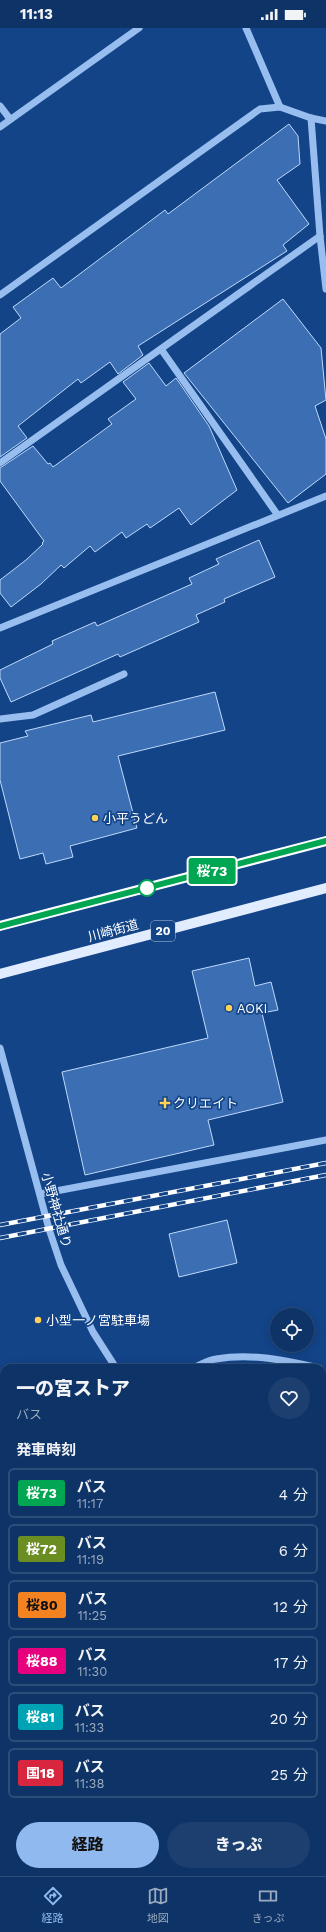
<!DOCTYPE html>
<html lang="ja">
<head>
<meta charset="utf-8">
<style>
  :root { --surface:#0e3366; --page:#1c3f6f; --text:#f1f3f6; --muted:#9baabf; --line:#2e4e7a; --accent:#90b9f0 }
  body { margin:0; font-family:"Work Sans","Noto Sans JP",sans-serif; background:var(--page); color:var(--text); height:100vh; display:flex; flex-direction:column; font-size:15px; white-space:nowrap }
  * { box-sizing:border-box; margin:0 }
  p { font-size:13px; color:var(--muted) }
  .icon { flex:none; width:22px; height:22px; fill:none; stroke:currentColor; stroke-width:2; stroke-linecap:round; stroke-linejoin:round }
  .map { position:relative; flex:1; overflow:hidden }
  .details { position:absolute; left:0px; top:1336px; width:326px; height:512px; display:flex; flex-direction:column; background:var(--surface); border-radius:12px 12px 0 0; box-shadow:0 2px 10px #0003,0 0 0 1px var(--line) }
  .details>* { flex:none }
  .badge { padding:0 8px; border-radius:3px; font-size:14px; line-height:26px }
  .tools { position:absolute; left:270px; top:1280px; display:grid; gap:8px }
  .tools a { display:grid; place-items:center; width:44px; height:44px; border-radius:50%; background:var(--surface); box-shadow:0 2px 10px #0003,0 0 0 1px var(--line); font-size:20px }
  .map>.badge { position:absolute; translate:-50% -50%; box-shadow:0 0 0 2px #fff }
  h2 { padding:0 16px; font-size:15px; line-height:36px }
  .round { display:grid; place-items:center; flex:none; width:42px; height:42px; border-radius:21px; background:var(--page) }
  .overview { display:flex; align-items:center; justify-content:space-between; height:68px; padding:0 16px }
  h1 { font-size:19px; font-weight:800; line-height:30px }
  .primary-button { display:flex; gap:8px; margin-top:auto; padding:8px 16px }
  .primary-button a { flex:1; height:46px; border-radius:24px; background:var(--accent); color:#111; font-size:16px; font-weight:800; line-height:46px; text-align:center }
  .primary-button a+a { background:var(--page); color:var(--text) }
  ul { padding:0; list-style:none }
  li { display:flex; align-items:center; gap:12px; height:50px; margin:0 8px 6px; padding:0 8px; border:2px solid var(--line); border-radius:6px }
  li div { flex:1 }
  li b { display:block; font-size:15px }
  li em { font-style:normal }
  li .badge { min-width:44px; font-weight:700; text-align:center }
  .status { display:flex; justify-content:space-between; align-items:center; height:28px; padding:0 20px; background:var(--surface); direction:ltr }
  .status svg { height:11px; fill:currentColor }
  .menu { display:flex; justify-content:space-around; align-items:center; height:56px; border-top:1px solid var(--line); background:var(--surface); font-size:11px; color:var(--muted) }
  .menu a { display:grid; justify-items:center; gap:2px }
  .menu .on { color:var(--accent) }
  .map>svg:first-child { display:block }
  .lines { fill:none; stroke-linecap:round; stroke-linejoin:round }
  .stream { stroke:#8ab9f3; stroke-width:9 }
  .building { fill:#3b6eb2; stroke:#bed9fc }
  .minor { stroke:#98bef0; stroke-width:7 }
  .major { stroke:#e1ecff; stroke-width:10 }
  .rail-casing { stroke:#fff; stroke-width:4.5 }
  .rail { stroke:#134488; stroke-width:3; stroke-dasharray:9; stroke-linecap:butt }
  .line-casing { stroke:#fff; stroke-width:9 }
  .line { stroke:#00a651; stroke-width:6 }
  .poi-dot { fill:#ffd157; stroke:#134488; stroke-width:1.5 }
  .stop-dot { fill:#fff; stroke:#00a651; stroke-width:2 }
  .labels { text-anchor:middle; stroke-width:3.5; stroke-linejoin:round; paint-order:stroke }
  .shield { fill:#134488; stroke:#b8c7db; stroke-width:1 }
  .shield-label { font-size:12px; font-weight:bold; fill:#fff }
  .poi-label { font-size:13px; fill:#fff; stroke:#134488; text-anchor:start }
  .street-label { font-size:13px; fill:#fff; stroke:#134488 }
</style>
</head>
<body>
<div class="status"><b>11:13</b><svg viewBox="0 0 49 12"><path d="M0 12V9h3v3zM5 12V6h3v6zM10 12V3h3v9zM15 12V0h3v12zM26 1h20v11H26zM47 4h2v5h-2z"/></svg></div>
<div class="map">
<svg width="326" height="1848" viewBox="0 0 326 1848">
  <rect width="100%" height="100%" fill="#134488"/>
  <g class="lines">
    <g class="stream">
      <path d="M 0,1672 L 4,1672"/>
      <path d="M 322,1777 L 326,1779"/>
    </g>
  </g>
  <g class="building">
    <path d="M 289,96 L 298,108 L 300,136 L 277,152 L 309,196 L 283,217 L 287,223 L 138,318 L 143,327 L 118,346 L 110,334 L 81,355 L 78,351 L 18,398 L 27,410 L 0,429 L 0,306 L 21,290 L 13,279 L 53,250 L 61,260 L 165,182 L 168,186 Z"/>
    <path d="M 283,271 L 321,320 L 326,372 L 315,378 L 326,411 L 326,446 L 288,475 L 184,345 Z"/>
    <path d="M 149,335 L 166,358 L 176,350 L 209,398 L 237,462 L 191,497 L 179,480 L 150,500 L 147,496 L 126,510 L 122,504 L 95,524 L 90,518 L 64,540 L 61,537 L 41,556 L 11,579 L 0,565 L 0,552 L 26,532 L 43,516 L 42,515 L 44,513 L 0,453 L 0,440 L 33,418 L 48,436 L 50,435 L 53,439 L 112,396 L 108,391 L 136,371 L 123,354 Z"/>
    <path d="M 259,512 L 275,549 L 224,571 L 225,574 L 196,587 L 199,594 L 120,629 L 118,626 L 11,674 L 0,650 L 0,642 L 53,616 L 52,613 L 95,594 L 97,598 L 192,556 L 189,550 L 219,536 L 216,531 Z"/>
    <path d="M 215,664 L 225,702 L 118,728 L 137,800 L 70,818 L 73,829 L 46,836 L 43,825 L 20,831 L 0,752 L 0,715 L 28,708 L 25,703 L 91,687 L 93,694 Z"/>
    <path d="M 249,930 L 255,958 L 271,954 L 278,982 L 262,985 L 283,1074 L 208,1092 L 214,1117 L 85,1147 L 62,1044 L 208,1010 L 192,943 Z"/>
    <path d="M 227,1192 L 237,1235 L 179,1249 L 169,1206 Z"/>
  </g>
  <g class="lines">
    <g class="minor">
      <path d="M 246,0 L 280,79 L 311,90 L 326,93"/>
      <path d="M 0,78 L 10,91"/>
      <path d="M 311,90 L 320,208 L 326,261"/>
      <path d="M 0,99 L 139,0"/>
      <path d="M 0,267 L 260,81 L 280,79"/>
      <path d="M 161,321 L 277,486"/>
      <path d="M 0,435 L 320,208"/>
      <path d="M 0,600 L 326,468"/>
      <path d="M 0,691 L 33,687 L 124,646"/>
      <path d="M 0,1020 L 49,1201 L 61,1237 L 93,1304 L 116,1340"/>
      <path d="M 40,1166 L 326,1112"/>
      <path d="M 193,1340 C 200,1337 208,1332 216,1331 C 251,1325 285,1332 319,1340"/>
      <path d="M 0,1425 L 4,1423"/>
      <path d="M 322,1722 L 326,1718"/>
      <path d="M 55,1848 L 59,1844"/>
    </g>
    <g class="major">
      <path d="M 0,898 L 326,813"/>
      <path d="M 0,946 L 326,860"/>
    </g>
    <g class="rail-casing">
      <g id="rail">
        <path d="M 0,1197 L 326,1135"/>
        <path d="M 0,1210 L 326,1147"/>
      </g>
    </g>
    <use href="#rail" class="rail"/>
  </g>
  <g class="lines">
    <g class="line-casing">
      <path id="line" d="M 0,898 L 326,813"/>
    </g>
    <use href="#line" class="line"/>
  </g>
  <g class="poi-dot">
    <circle cx="95" cy="790" r="4"/>
    <circle cx="229" cy="980" r="4"/>
    <path d="M163 1069h4v4h4v4h-4v4h-4v-4h-4v-4h4z"/>
    <circle cx="38" cy="1292" r="4"/>
  </g>
  <circle class="stop-dot" cx="147" cy="860" r="8"/>
  <g class="labels">
    <rect class="shield" x="151" y="893" width="24" height="20" rx="3"/>
    <g class="shield-label">
      <text x="163" y="907">20</text>
    </g>
    <g class="poi-label">
      <text x="103" y="795">小平うどん</text>
      <text x="237" y="985">AOKI</text>
      <text x="173" y="1080">クリエイト</text>
      <text x="46" y="1297">小型一ノ宮駐車場</text>
    </g>
    <g class="street-label">
      <text transform="translate(113 902) rotate(-15)" y="5">川崎街道</text>
      <text transform="translate(57 1182) rotate(74)" y="5">小野神社通り</text>
    </g>
  </g>
</svg>
<div class="tools">
<a><svg class="icon" aria-label="locate" viewBox="0 0 24 24"><circle cx="12" cy="12" r="6"/><path d="M12 2v4M12 18v4M2 12h4M18 12h4"/></svg></a>
</div>
<b class="badge" style="left:212px;top:843px;background:#00a651;color:#fff">桜73</b>
<section class="details">
<div class="overview"><div><h1>一の宮ストア</h1><p>バス</p></div><a class="round"><svg class="icon" aria-label="heart" viewBox="0 0 24 24"><path d="M12 20l-8-8c-3-5 5-10 8-4 3-6 11-1 8 4z"/></svg></a></div>
<h2>発車時刻</h2>
<ul>
<li><span class="badge" style="background:#00a651;color:#fff">桜73</span><div><b>バス</b><p>11:17</p></div><em>4 分</em></li>
<li><span class="badge" style="background:#6b8e23;color:#fff">桜72</span><div><b>バス</b><p>11:19</p></div><em>6 分</em></li>
<li><span class="badge" style="background:#f58220;color:#111">桜80</span><div><b>バス</b><p>11:25</p></div><em>12 分</em></li>
<li><span class="badge" style="background:#e6007e;color:#fff">桜88</span><div><b>バス</b><p>11:30</p></div><em>17 分</em></li>
<li><span class="badge" style="background:#00a3b4;color:#fff">桜81</span><div><b>バス</b><p>11:33</p></div><em>20 分</em></li>
<li><span class="badge" style="background:#d7263d;color:#fff">国18</span><div><b>バス</b><p>11:38</p></div><em>25 分</em></li>
</ul>
<div class="primary-button"><a>経路</a><a>きっぷ</a></div>
</section>
</div>
<nav class="menu">
<a class="on"><svg class="icon" aria-label="directions" viewBox="0 0 24 24"><path d="M12 3l9 9-9 9-9-9zM9 14v-3h6M13 9l2 2-2 2"/></svg>経路</a>
<a><svg class="icon" aria-label="map" viewBox="0 0 24 24"><path d="M3 6l6-2 6 2 6-2v14l-6 2-6-2-6 2zM9 4v14M15 6v14"/></svg>地図</a>
<a><svg class="icon" aria-label="tickets" viewBox="0 0 24 24"><path d="M3 7h18v10H3zM15 7v10"/></svg>きっぷ</a>
</nav>
</body>
</html>
